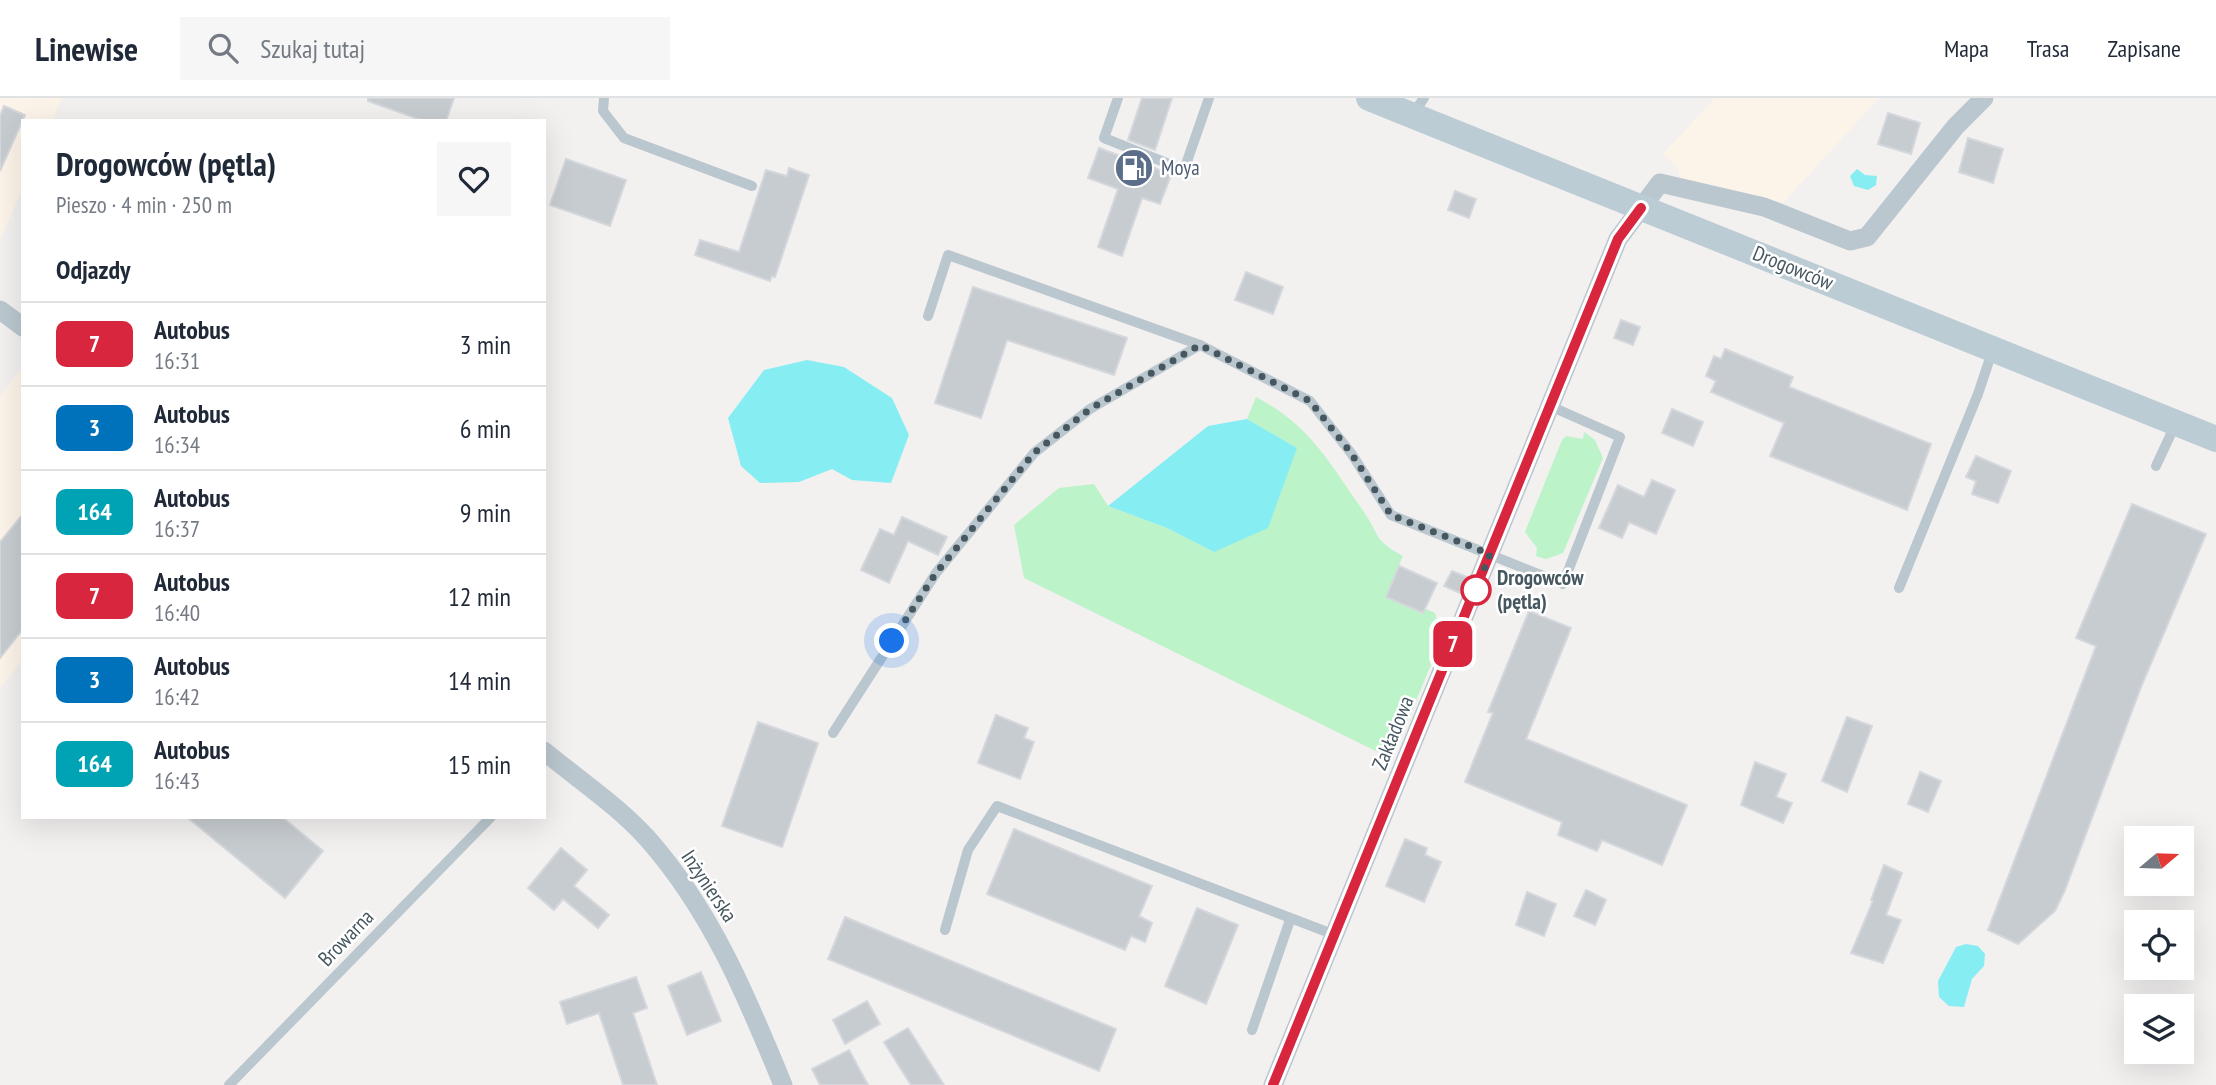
<!DOCTYPE html>
<html lang="pl">
<head>
<meta charset="utf-8">
<style>
  :root { --surface:#fff; --page:#f6f6f7; --text:#1f2937; --muted:#747a83; --line:#e0e1e3 }
  body { margin:0; font-family:"PT Sans Narrow",sans-serif; background:var(--page); color:var(--text); height:100vh; display:flex; flex-direction:column; font-size:26px; white-space:nowrap }
  * { box-sizing:border-box; margin:0 }
  p { font-size:23px; color:var(--muted) }
  .icon { flex:none; width:38px; height:38px; fill:none; stroke:currentColor; stroke-width:2; stroke-linecap:round; stroke-linejoin:round }
  .map { position:relative; flex:1; overflow:hidden }
  .side { position:absolute; left:21px; top:21px; width:525px; height:700px; display:flex; flex-direction:column; background:var(--surface); border-radius:0px; box-shadow:0 7px 28px #0002 }
  .side>* { flex:none }
  .badge { padding:0 14px; border-radius:10px; font-size:24px; line-height:46px }
  .needle { width:46px; rotate:71deg }
  .tools { position:absolute; left:2124px; top:728px; display:grid; gap:14px }
  .tools a { display:grid; place-items:center; width:70px; height:70px; border-radius:0px; background:var(--surface); box-shadow:0 7px 28px #0002; font-size:35px }
  .you { position:absolute; width:35px; height:35px; margin:-18px; border:5px solid #fff; border-radius:50%; background:#1a73e8; box-shadow:0 0 0 10px #1a73e833 }
  .map>.badge { position:absolute; translate:-50% -50%; box-shadow:0 0 0 4px #fff }
  h2 { padding:0 35px; font-size:26px; line-height:63px }
  .round { display:grid; place-items:center; flex:none; width:74px; height:74px; border-radius:0px; background:var(--page) }
  .head { display:flex; align-items:center; justify-content:space-between; height:119px; padding:0 35px }
  h1 { font-size:33px; font-weight:700; line-height:52px }
  ul { padding:0; list-style:none }
  li { display:flex; align-items:center; gap:21px; height:84px; padding:0 35px; border-top:2px solid var(--line) }
  li div { flex:1 }
  li b { display:block; font-size:26px }
  li em { font-style:normal }
  li .badge { min-width:77px; font-weight:700; text-align:center }
  header { display:flex; align-items:center; gap:42px; box-sizing:border-box; height:98px; padding:0 35px; background:var(--surface); border-bottom:2px solid var(--line) }
  header strong { font-size:33px }
  nav { display:flex; gap:38px; margin-inline-start:auto; font-size:24px }
  .search { width:490px; height:63px; background:var(--page); display:flex; align-items:center; gap:18px; box-sizing:border-box; padding:0 24px; border-radius:0px; color:var(--muted); font-size:26px }
  .map>svg:first-child { display:block }
  .commercial { fill:#fdf4e9 }
  .green { fill:#bcf3c8 }
  .water { fill:#86eef3 }
  .building { fill:#c7ccd0; stroke:#d4d7dc; stroke-width:2 }
  .lines { fill:none; stroke-linecap:round; stroke-linejoin:round }
  .service { stroke:#bac7ce; stroke-width:10 }
  .minor { stroke:#bac7ce; stroke-width:19 }
  .secondary { stroke:#bcccd5; stroke-width:26 }
  .line-casing { stroke:#fff; stroke-width:16 }
  .line { stroke:#d7263d; stroke-width:10 }
  .walk { stroke:#46575f; stroke-width:7; stroke-dasharray:0 12.6 }
  .stop-dot { fill:#fff; stroke:#d7263d; stroke-width:3.5 }
  .labels { text-anchor:middle; stroke-width:5; stroke-linejoin:round; paint-order:stroke }
  .service-label { font-size:21px; fill:#4e5e75; stroke:#fff; text-anchor:start }
  .street-label { font-size:21px; fill:#46575f; stroke:#fff }
  .stop-label { font-size:21px; font-weight:bold; fill:#46575f; stroke:#fff; text-anchor:start }
</style>
</head>
<body>
<header>
<strong>Linewise</strong>
<div class="search"><svg class="icon" aria-label="search" viewBox="0 0 24 24"><circle cx="10" cy="10" r="6"/><path d="M15 15l6 6"/></svg>Szukaj tutaj</div>
<nav><a>Mapa</a><a>Trasa</a><a>Zapisane</a></nav>
</header>
<div class="map">
<svg width="2216" height="987" viewBox="0 0 2216 987">
  <rect width="100%" height="100%" fill="#f3f0f0"/>
  <g class="commercial">
    <path d="M 0,0 L 62,0 L 52,23 L 23,23 L 23,90 L 0,142 Z"/>
    <path d="M 1715,0 L 1879,0 L 1783,105 L 1685,83 L 1679,78 L 1678,70 L 1663,56 Z"/>
    <path d="M 22,269 L 23,561 L 0,590 L 0,299 Z"/>
  </g>
  <g class="green">
    <path d="M 1256,299 C 1310,327 1328,363 1362,411 C 1380,437 1373,442 1403,458 L 1385,499 L 1423,516 L 1426,511 L 1435,515 L 1442,540 L 1392,661 L 1024,480 L 1014,427 L 1059,390 L 1094,386 L 1108,408 L 1167,430 L 1214,454 L 1297,350 L 1247,321 Z"/>
    <path d="M 1584,334 L 1595,342 L 1603,360 L 1563,455 L 1546,461 L 1536,458 L 1537,450 L 1525,434 L 1562,342 L 1566,338 L 1583,341 Z"/>
  </g>
  <g class="water">
    <path d="M 1857,71 L 1865,77 L 1877,78 L 1876,87 L 1868,92 L 1854,88 L 1850,78 Z"/>
    <path d="M 807,262 L 844,269 L 892,300 L 909,337 L 891,385 L 852,382 L 832,371 L 799,384 L 760,385 L 741,368 L 728,320 L 764,272 Z"/>
    <path d="M 1247,321 L 1297,350 L 1268,430 L 1214,454 L 1167,430 L 1108,408 L 1208,328 Z"/>
    <path d="M 1966,846 L 1978,848 L 1985,856 L 1984,868 L 1972,881 L 1964,909 L 1949,908 L 1939,899 L 1938,883 L 1956,849 Z"/>
  </g>
  <g class="building">
    <path d="M 368,0 L 454,0 L 446,23 L 424,23 L 368,3 Z"/>
    <path d="M 1142,0 L 1172,0 L 1155,52 L 1128,42 Z"/>
    <path d="M 4,8 L 25,17 L 0,73 L 0,18 Z"/>
    <path d="M 1888,15 L 1920,25 L 1911,56 L 1878,46 Z"/>
    <path d="M 1968,40 L 2003,51 L 1993,85 L 1959,74 Z"/>
    <path d="M 1099,50 L 1123,59 L 1124,56 L 1171,77 L 1160,106 L 1142,100 L 1122,158 L 1098,149 L 1118,91 L 1088,80 Z"/>
    <path d="M 566,61 L 626,82 L 610,128 L 550,107 Z"/>
    <path d="M 789,70 L 809,77 L 775,179 L 772,178 L 770,183 L 695,157 L 700,142 L 739,154 L 766,72 L 787,78 Z"/>
    <path d="M 1455,93 L 1476,101 L 1469,120 L 1448,112 Z"/>
    <path d="M 1246,174 L 1283,189 L 1273,216 L 1235,202 Z"/>
    <path d="M 973,189 L 1127,240 L 1114,277 L 1007,242 L 981,320 L 935,305 Z"/>
    <path d="M 1621,222 L 1640,229 L 1633,247 L 1614,240 Z"/>
    <path d="M 1725,251 L 1793,279 L 1789,289 L 1931,346 L 1907,412 L 1770,358 L 1784,325 L 1711,294 L 1716,283 L 1706,278 L 1714,258 L 1721,261 Z"/>
    <path d="M 1672,311 L 1703,324 L 1693,348 L 1662,335 Z"/>
    <path d="M 1976,358 L 2011,373 L 1998,405 L 1972,396 L 1976,383 L 1966,379 Z"/>
    <path d="M 1652,382 L 1675,392 L 1656,436 L 1629,424 L 1622,440 L 1599,430 L 1618,387 L 1644,399 Z"/>
    <path d="M 2132,406 L 2206,436 L 2141,589 L 2065,792 L 2055,813 L 2018,846 L 1988,832 L 2096,548 L 2076,540 Z"/>
    <path d="M 23,416 L 23,531 L 0,560 L 0,444 Z"/>
    <path d="M 902,419 L 947,439 L 938,457 L 908,443 L 889,485 L 861,472 L 880,431 L 894,437 Z"/>
    <path d="M 1399,468 L 1437,485 L 1423,515 L 1386,499 Z"/>
    <path d="M 1452,473 L 1467,479 L 1460,495 L 1444,488 Z"/>
    <path d="M 1529,513 L 1571,530 L 1526,641 L 1687,707 L 1662,767 L 1602,742 L 1597,753 L 1558,737 L 1562,724 L 1465,684 L 1493,615 L 1488,614 Z"/>
    <path d="M 996,617 L 1028,630 L 1024,640 L 1034,644 L 1020,681 L 978,665 Z"/>
    <path d="M 1847,619 L 1872,628 L 1847,694 L 1822,683 Z"/>
    <path d="M 758,624 L 818,645 L 782,749 L 722,728 Z"/>
    <path d="M 1755,664 L 1786,676 L 1776,699 L 1792,705 L 1783,725 L 1741,707 Z"/>
    <path d="M 1920,674 L 1941,683 L 1928,714 L 1908,706 Z"/>
    <path d="M 187,719 L 282,719 L 323,753 L 285,800 Z"/>
    <path d="M 1014,731 L 1152,788 L 1139,818 L 1152,825 L 1145,844 L 1131,838 L 1125,852 L 987,796 Z"/>
    <path d="M 1405,741 L 1427,750 L 1425,757 L 1441,764 L 1424,804 L 1386,788 Z"/>
    <path d="M 561,750 L 587,772 L 574,788 L 609,817 L 598,830 L 563,801 L 554,812 L 528,790 Z"/>
    <path d="M 1884,767 L 1902,775 L 1886,817 L 1901,822 L 1883,865 L 1851,855 L 1873,803 L 1871,802 Z"/>
    <path d="M 1586,792 L 1606,802 L 1595,827 L 1574,818 Z"/>
    <path d="M 1527,794 L 1556,806 L 1544,838 L 1516,827 Z"/>
    <path d="M 1197,810 L 1238,827 L 1206,906 L 1165,888 Z"/>
    <path d="M 845,819 L 1116,931 L 1099,973 L 828,861 Z"/>
    <path d="M 701,874 L 721,923 L 687,937 L 668,888 Z"/>
    <path d="M 636,879 L 647,910 L 633,915 L 657,987 L 623,987 L 599,915 L 567,926 L 560,904 Z"/>
    <path d="M 867,903 L 880,926 L 845,946 L 833,922 Z"/>
    <path d="M 908,930 L 944,987 L 911,987 L 884,944 Z"/>
    <path d="M 849,952 L 868,987 L 820,987 L 812,971 Z"/>
  </g>
  <g class="lines">
    <g class="service">
      <path d="M 604,0 L 603,13 L 624,40 L 752,88"/>
      <path d="M 1118,0 L 1104,40 L 1184,72 L 1209,0"/>
      <path d="M 1412,17 L 1424,0"/>
      <path d="M 928,218 L 948,157 L 1200,247 L 1310,303 L 1351,355 L 1391,417 L 1563,486 L 1620,339 L 1550,308"/>
      <path d="M 2156,368 L 2176,325"/>
      <path d="M 1899,490 L 1978,296 L 1992,254"/>
      <path d="M 833,635 L 936,475 L 1034,355 L 1090,311 L 1200,247"/>
      <path d="M 945,832 L 968,752 L 997,708 L 1335,837"/>
      <path d="M 1252,932 L 1290,822"/>
      <path d="M 229,987 L 491,719"/>
    </g>
    <g class="minor">
      <path d="M 0,212 L 23,229"/>
      <path d="M 544,653 C 578,681 618,708 647,740 C 711,812 747,899 783,987"/>
      <path d="M 1273,987 L 1618,141 L 1660,85 L 1764,109 L 1850,143 L 1867,139 L 1956,28 L 1984,0"/>
    </g>
    <path class="secondary" d="M 1369,0 L 2216,341"/>
  </g>
  <g class="lines">
    <g class="line-casing">
      <path id="line" d="M 1273,987 L 1618,141 L 1641,110"/>
    </g>
    <use href="#line" class="line"/>
    <path class="walk" d="M 892,543 L 936,475 L 1034,355 L 1090,311 L 1200,247 L 1310,303 L 1351,355 L 1391,417 L 1490,456 L 1476,492"/>
  </g>
  <defs>
    <g id="fuel-disc" transform="scale(2.0125)"><circle r="9.5" fill="#5c6f8a" stroke="#fff"/><path d="M-5.5-6h7V0h2V4h1.3V-2.5L3-4.5l.8-.8L6-3V5H2.5V1h-1V6h-7ZM-4.2-4.7v3.2H.2V-4.7Z" fill="#fff"/></g>
  </defs>
  <g fill-rule="evenodd">
    <use href="#fuel-disc" x="1134" y="70"/>
  </g>
  <circle class="stop-dot" cx="1476" cy="492" r="14"/>
  <g class="labels">
    <g class="service-label">
      <text x="1161" y="77">Moya</text>
    </g>
    <g class="street-label">
      <text transform="translate(1793 170) rotate(22)" y="7">Drogowców</text>
      <text transform="translate(1393 635) rotate(-68)" y="7">Zakładowa</text>
      <text transform="translate(709 788) rotate(56)" y="7">Inżynierska</text>
      <text transform="translate(346 840) rotate(-46)" y="7">Browarna</text>
    </g>
    <g class="stop-label">
      <text x="1497" y="487">Drogowców<tspan x="1497" dy="24">(pętla)</tspan></text>
    </g>
  </g>
</svg>
<div class="tools">
<a><svg class="needle" viewBox="-14 -14 28 28"><path d="M0-13l5 13h-10z" fill="#e53935"/><path d="M0 13l5-13h-10z" fill="#747a83"/></svg></a>
<a><svg class="icon" aria-label="locate" viewBox="0 0 24 24"><circle cx="12" cy="12" r="6"/><path d="M12 2v4M12 18v4M2 12h4M18 12h4"/></svg></a>
<a><svg class="icon" aria-label="layers" viewBox="0 0 24 24"><path d="M12 4l9 5-9 5-9-5zM3 14l9 5 9-5"/></svg></a>
</div>
<div class="you" style="left:892px;top:543px"></div>
<b class="badge" style="left:1453px;top:546px;background:#d7263d;color:#fff">7</b>
<section class="side">
<div class="head"><div><h1>Drogowców (pętla)</h1><p>Pieszo · 4 min · 250 m</p></div><a class="round"><svg class="icon" aria-label="heart" viewBox="0 0 24 24"><path d="M12 20l-8-8c-3-5 5-10 8-4 3-6 11-1 8 4z"/></svg></a></div>
<h2>Odjazdy</h2>
<ul>
<li><span class="badge" style="background:#d7263d;color:#fff">7</span><div><b>Autobus</b><p>16:31</p></div><em>3 min</em></li>
<li><span class="badge" style="background:#0072bc;color:#fff">3</span><div><b>Autobus</b><p>16:34</p></div><em>6 min</em></li>
<li><span class="badge" style="background:#00a3b4;color:#fff">164</span><div><b>Autobus</b><p>16:37</p></div><em>9 min</em></li>
<li><span class="badge" style="background:#d7263d;color:#fff">7</span><div><b>Autobus</b><p>16:40</p></div><em>12 min</em></li>
<li><span class="badge" style="background:#0072bc;color:#fff">3</span><div><b>Autobus</b><p>16:42</p></div><em>14 min</em></li>
<li><span class="badge" style="background:#00a3b4;color:#fff">164</span><div><b>Autobus</b><p>16:43</p></div><em>15 min</em></li>
</ul>
</section>
</div>
</body>
</html>
